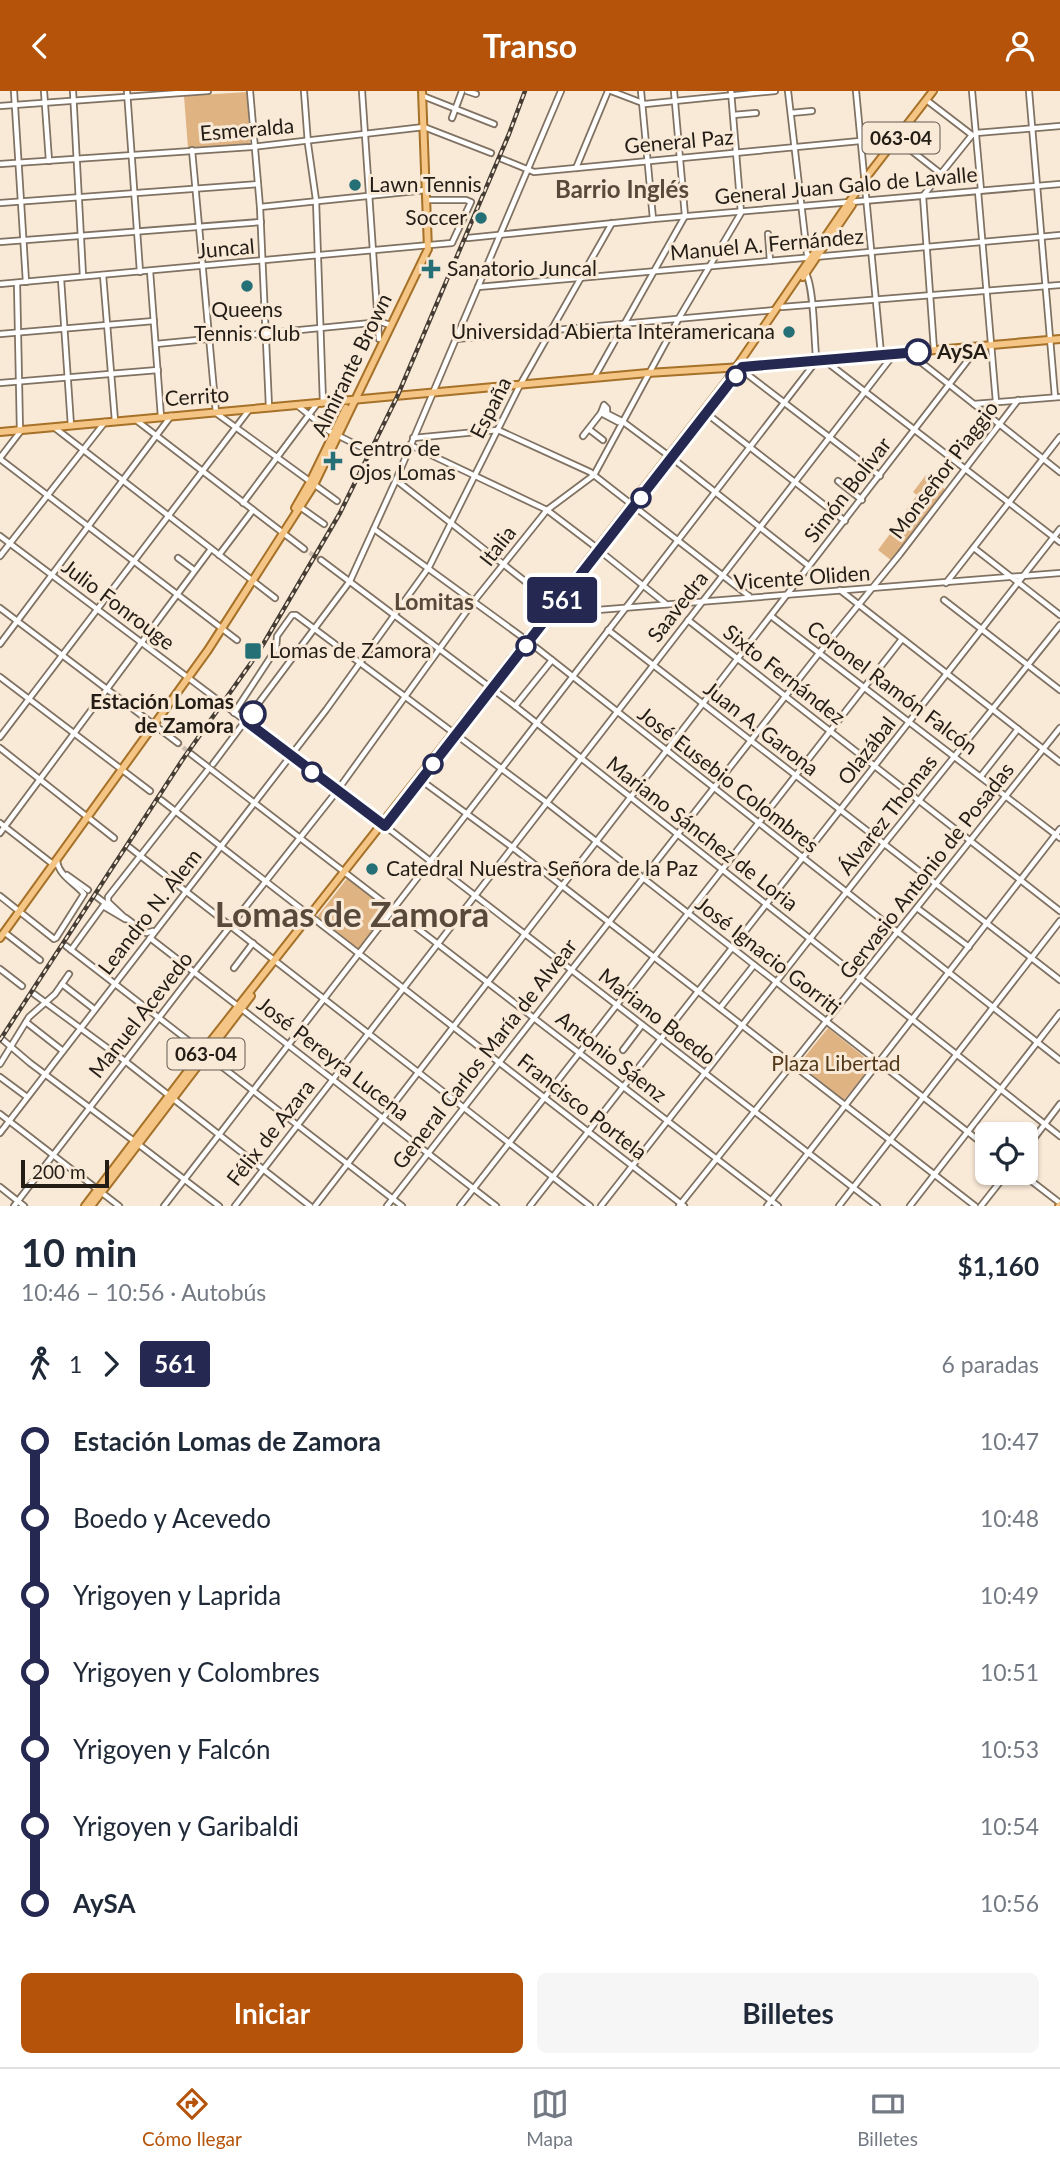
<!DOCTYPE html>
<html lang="es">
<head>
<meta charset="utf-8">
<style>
  :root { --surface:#fff; --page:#f6f6f7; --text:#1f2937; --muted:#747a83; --line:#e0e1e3; --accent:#b45309 }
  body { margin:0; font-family:Lato,sans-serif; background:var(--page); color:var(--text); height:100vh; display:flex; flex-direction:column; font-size:26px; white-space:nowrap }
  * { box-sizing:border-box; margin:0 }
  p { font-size:23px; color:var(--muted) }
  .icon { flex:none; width:38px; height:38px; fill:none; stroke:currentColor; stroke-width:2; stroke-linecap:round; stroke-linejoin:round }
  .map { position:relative; height:1115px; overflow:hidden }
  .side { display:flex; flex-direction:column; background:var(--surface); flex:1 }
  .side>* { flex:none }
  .badge { padding:0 14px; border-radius:5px; font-size:24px; line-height:46px }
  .controls { position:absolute; left:975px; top:1031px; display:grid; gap:14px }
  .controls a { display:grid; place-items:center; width:63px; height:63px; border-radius:10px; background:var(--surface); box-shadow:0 2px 5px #0004; font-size:35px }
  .scale { position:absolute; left:21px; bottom:18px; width:88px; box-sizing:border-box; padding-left:7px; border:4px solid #231d16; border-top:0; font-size:19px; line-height:24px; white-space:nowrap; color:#231d16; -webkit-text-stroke:5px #f9e9d7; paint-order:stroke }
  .map>.badge { position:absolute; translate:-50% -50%; box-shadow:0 0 0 4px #fff }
  .legs { display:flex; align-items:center; gap:10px; height:77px; padding:0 21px; font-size:23px }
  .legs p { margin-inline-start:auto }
  .headline { display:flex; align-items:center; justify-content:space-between; height:119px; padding:0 21px }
  h1 { font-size:38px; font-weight:700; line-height:52px }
  .cta { display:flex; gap:14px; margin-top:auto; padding:14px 21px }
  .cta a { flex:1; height:80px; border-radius:10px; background:var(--accent); color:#fff; font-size:28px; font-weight:700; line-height:80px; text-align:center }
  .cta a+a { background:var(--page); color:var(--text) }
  ul { padding:0 21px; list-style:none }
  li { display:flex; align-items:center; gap:24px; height:77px; font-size:26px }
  li i { display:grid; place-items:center; width:10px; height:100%; margin:0 9px; background:currentColor }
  li i::after { content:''; width:18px; height:18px; margin:-9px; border:5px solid; border-radius:50%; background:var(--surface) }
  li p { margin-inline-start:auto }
  li:first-child i { background:linear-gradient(#0000 50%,currentColor 0) }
  li:last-child i { background:linear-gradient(currentColor 50%,#0000 0) }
  header { display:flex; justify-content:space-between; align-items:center; height:91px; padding:0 21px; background:var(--accent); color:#fff; font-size:32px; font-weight:700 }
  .menu { display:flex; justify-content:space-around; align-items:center; height:98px; border-top:2px solid var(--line); background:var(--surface); font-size:19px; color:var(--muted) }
  .menu a { display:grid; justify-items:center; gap:4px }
  .menu .current { color:var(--accent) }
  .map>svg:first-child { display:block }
  .green { fill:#e0b482 }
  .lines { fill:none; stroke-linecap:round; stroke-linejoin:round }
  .minor-tunnel { stroke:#cec0b0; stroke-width:4.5; stroke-dasharray:4.5 2; stroke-linecap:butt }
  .minor-casing { stroke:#807262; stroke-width:8 }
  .major-casing { stroke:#a67128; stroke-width:10 }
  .minor { stroke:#fff; stroke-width:4.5 }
  .major { stroke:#f4c584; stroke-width:6 }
  .rail-casing { stroke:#453d34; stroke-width:4.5 }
  .rail { stroke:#f9e9d7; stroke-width:2; stroke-dasharray:5; stroke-linecap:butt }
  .line-1-casing { stroke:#fff; stroke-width:16 }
  .line-1 { stroke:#252850; stroke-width:10 }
  .poi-dot { fill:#256f77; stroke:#f9e9d7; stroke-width:2.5 }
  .stop-1-dot { fill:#fff; stroke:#252850; stroke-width:3.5 }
  .labels { text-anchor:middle; stroke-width:6; stroke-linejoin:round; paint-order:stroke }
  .shield { fill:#f9e9d7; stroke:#635a50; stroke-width:2 }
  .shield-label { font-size:19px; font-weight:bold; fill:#231d16 }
  .street-label { font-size:21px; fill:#231d16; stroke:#f9e9d7 }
  .poi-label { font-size:21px; fill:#231d16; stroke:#f9e9d7; text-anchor:start }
  .stop-label { font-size:21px; font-weight:bold; fill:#231d16; stroke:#f9e9d7; text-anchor:start }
  .park-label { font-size:21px; fill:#53391a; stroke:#f9e9d7 }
  .neighbourhood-label { font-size:23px; font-weight:bold; fill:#574a3b; stroke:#f9e9d7 }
  .quarter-label { font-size:24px; font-weight:bold; fill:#574a3b; stroke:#f9e9d7 }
  .town-label { font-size:35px; font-weight:bold; fill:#574a3b; stroke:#f9e9d7 }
</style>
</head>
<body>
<header><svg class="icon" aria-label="back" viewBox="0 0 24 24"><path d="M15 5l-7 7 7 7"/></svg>Transo<svg class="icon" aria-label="person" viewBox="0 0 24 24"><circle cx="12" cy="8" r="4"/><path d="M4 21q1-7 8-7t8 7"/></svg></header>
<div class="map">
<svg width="1060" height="1115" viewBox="0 0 1060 1115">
  <rect width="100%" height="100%" fill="#f9e9d7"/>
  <g class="green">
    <path d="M 247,1 L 250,53 L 188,57 L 184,5 Z"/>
    <path d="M 926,384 L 946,399 L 892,470 L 878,459 L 907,420 L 906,419 L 917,404 L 913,401 Z"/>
    <path d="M 349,785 L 391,818 L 359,859 L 317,826 Z"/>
    <path d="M 828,937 L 873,973 L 844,1009 L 799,973 Z"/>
  </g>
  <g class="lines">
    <g class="minor-tunnel">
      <path d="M 304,458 L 321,469"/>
      <path d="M 178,652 L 191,663"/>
    </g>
    <g class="minor-casing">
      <g id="minor">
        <path d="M 14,0 L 26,191"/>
        <path d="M 44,0 L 49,70"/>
        <path d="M 73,0 L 83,185"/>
        <path d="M 127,0 L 140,181"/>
        <path d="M 250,0 L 260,116 L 269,316"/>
        <path d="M 304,0 L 308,53 L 316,109 L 323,312"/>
        <path d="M 362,0 L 379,248"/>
        <path d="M 467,0 L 476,3"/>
        <path d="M 611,0 L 645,13 L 775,0"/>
        <path d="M 641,0 L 653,128"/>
        <path d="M 788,0 L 807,163 L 811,166"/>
        <path d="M 856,0 L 881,263"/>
        <path d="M 972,0 L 981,99"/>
        <path d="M 1029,0 L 1055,306"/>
        <path d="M 423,5 L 494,33"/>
        <path d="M 929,11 L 972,44"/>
        <path d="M 0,15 L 208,0"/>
        <path d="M 791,22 L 812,20"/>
        <path d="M 733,24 L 756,22"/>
        <path d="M 452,27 L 462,0"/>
        <path d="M 976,42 L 1060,35"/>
        <path d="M 899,50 L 940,82"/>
        <path d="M 192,59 L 216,322 L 337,410"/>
        <path d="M 502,68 L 534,81 L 860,50"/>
        <path d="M 0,73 L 251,56 L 424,36 L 491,62"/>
        <path d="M 576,77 L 608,0"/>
        <path d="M 978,100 L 996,311"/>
        <path d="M 0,112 L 258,93"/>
        <path d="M 260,116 L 426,99"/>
        <path d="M 768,143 L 770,170"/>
        <path d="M 468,147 L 653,128 L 1060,93"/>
        <path d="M 0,151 L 261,131"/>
        <path d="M 150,180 L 161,326"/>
        <path d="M 103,184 L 115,330"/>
        <path d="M 61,188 L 71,335"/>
        <path d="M 0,193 L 452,152 L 471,111 L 466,109 L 427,109"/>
        <path d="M 478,196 L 1060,144"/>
        <path d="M 782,216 L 1060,194"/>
        <path d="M 0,243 L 154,230"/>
        <path d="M 456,248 L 775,219"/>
        <path d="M 156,253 L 381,231 L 390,234"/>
        <path d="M 934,259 L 923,105 L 972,44"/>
        <path d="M 908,261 L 1060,381"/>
        <path d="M 824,269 L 1060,451"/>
        <path d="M 739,277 L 880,385"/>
        <path d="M 594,287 L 685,125 L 674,0"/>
        <path d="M 0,292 L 158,279"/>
        <path d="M 974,313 L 1060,306"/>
        <path d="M 298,315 L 329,340 L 363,357"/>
        <path d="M 602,320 L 622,330 L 669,365"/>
        <path d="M 607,321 L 607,317 L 604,314 L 601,322 L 618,331"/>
        <path d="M 706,322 L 845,430"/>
        <path d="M 136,329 L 304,458"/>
        <path d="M 55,337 L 275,507"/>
        <path d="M 590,339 L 603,349"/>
        <path d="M 583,345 L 601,322"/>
        <path d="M 413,347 L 498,339 L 590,381 L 749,505"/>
        <path d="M 410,354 L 547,419 L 597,457"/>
        <path d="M 0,367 L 20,341 L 17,192"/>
        <path d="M 672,367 L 809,475"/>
        <path d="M 0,368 L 237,549"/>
        <path d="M 396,389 L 554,513 L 560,522"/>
        <path d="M 838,390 L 862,409"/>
        <path d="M 243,412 L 317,313"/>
        <path d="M 300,416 L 324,433"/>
        <path d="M 374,438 L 529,551 L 1060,969"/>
        <path d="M 0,445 L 385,735 L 877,1115"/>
        <path d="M 974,457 L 1060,524"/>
        <path d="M 600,460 L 665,512"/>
        <path d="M 219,464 L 253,419"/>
        <path d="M 0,465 L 105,331"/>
        <path d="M 178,467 L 194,479"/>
        <path d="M 321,469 L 515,615 L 1060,1045"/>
        <path d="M 946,492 L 1060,346"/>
        <path d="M 840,499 L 1060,671"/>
        <path d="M 944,509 L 1060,599"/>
        <path d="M 0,517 L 178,652"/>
        <path d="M 547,523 L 1060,482"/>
        <path d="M 771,525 L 1060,747"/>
        <path d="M 688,529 L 1060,820"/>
        <path d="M 608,539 L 1060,889"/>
        <path d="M 0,553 L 171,325"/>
        <path d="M 0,586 L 150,700"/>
        <path d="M 515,615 L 552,569"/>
        <path d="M 234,622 L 276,558 L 277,545 L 292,524 L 296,524 L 546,711 L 987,1056"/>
        <path d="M 0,646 L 249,319"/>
        <path d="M 0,657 L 114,747"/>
        <path d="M 191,663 L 778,1115"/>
        <path d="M 213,673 L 350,490 L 396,389 L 561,0"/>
        <path d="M 981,685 L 1018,638"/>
        <path d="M 418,687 L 512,756 L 975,1115"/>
        <path d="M 161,709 L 684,1115"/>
        <path d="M 0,732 L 54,774"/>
        <path d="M 0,742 L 211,458"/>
        <path d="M 129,756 L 590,1115"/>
        <path d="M 67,784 L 88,799"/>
        <path d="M 0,805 L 54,848 L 56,847 L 84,803 C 75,792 59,785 57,770"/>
        <path d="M 97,806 L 110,816"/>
        <path d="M 917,817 L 969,856"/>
        <path d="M 126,827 L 146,842 L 153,840"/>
        <path d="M 126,828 L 108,811 L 108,806 L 207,680"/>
        <path d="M 4,841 L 40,869"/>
        <path d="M 150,847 L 496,1115"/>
        <path d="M 66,855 L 402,1115"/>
        <path d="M 71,859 L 103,815 L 125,828"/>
        <path d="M 234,877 L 253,852"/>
        <path d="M 0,878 L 22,895"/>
        <path d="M 62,893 L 94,918"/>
        <path d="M 34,903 L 125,970 L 310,1115"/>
        <path d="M 720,917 L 754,874"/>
        <path d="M 26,931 L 63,960"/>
        <path d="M 3,949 L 30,972 L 134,1050"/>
        <path d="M 623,959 L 642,934"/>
        <path d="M 0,973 L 29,926 L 55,903 L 69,883"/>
        <path d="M 0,986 L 27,1006"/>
        <path d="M 0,1023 L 119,1115"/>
        <path d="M 0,1042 L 326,619 L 429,476 L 520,294 L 612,132"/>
        <path d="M 138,1053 L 219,1115"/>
        <path d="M 1026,1058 L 1060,1013"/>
        <path d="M 1021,1082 L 1060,1112"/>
        <path d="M 0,1096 L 24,1115"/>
        <path d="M 14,1115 L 194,881 L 337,700 L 474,510 L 547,419 L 594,384 L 679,227 L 741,122 L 731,0"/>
        <path d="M 164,1115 L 814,273 L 816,265 C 814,247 814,193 805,181"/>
        <path d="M 235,1115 L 894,263"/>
        <path d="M 315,1115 L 978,256"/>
        <path d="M 387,1115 L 820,561 L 900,463 L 1018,309"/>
        <path d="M 460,1115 L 902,548"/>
        <path d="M 530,1115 L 1060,438"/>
        <path d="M 601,1115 L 884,753 L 1060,534"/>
        <path d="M 679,1115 L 1060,637"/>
        <path d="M 767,1115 L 1060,738"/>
        <path d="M 839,1115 L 1060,830"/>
        <path d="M 910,1115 L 1060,922"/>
        <path d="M 981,1115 L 1007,1082"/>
      </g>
    </g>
    <g class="major-casing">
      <g id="major">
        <path d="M 803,186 L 852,114"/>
        <path d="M 0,341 L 648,282 L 742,276 L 1060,248"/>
        <path d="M 295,417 L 310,391 L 346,317"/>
        <path d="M 0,847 L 208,559 L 314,394 L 428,158 L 422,0"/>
        <path d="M 85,1115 L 203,960 L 491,594 L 726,291 L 865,88 L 933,0"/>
        <path d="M 91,1115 L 251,905"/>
        <path d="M 1059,1115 L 1060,1114"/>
      </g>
    </g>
    <use href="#minor" class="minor"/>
    <use href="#major" class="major"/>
    <g class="rail-casing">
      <path id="rail" d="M 0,949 L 183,668 L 258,562 L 340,422 L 397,306 L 509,43 L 525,0"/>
    </g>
    <use href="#rail" class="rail"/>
  </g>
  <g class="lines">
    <g class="line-1-casing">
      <path id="line-1" d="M 253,623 L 247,631 L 385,735 L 742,276 L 918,261"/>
    </g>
    <use href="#line-1" class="line-1"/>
  </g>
  <g class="poi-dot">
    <circle cx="355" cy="94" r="7"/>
    <circle cx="481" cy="127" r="7"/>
    <path d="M427.5 167.5h7v7h7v7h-7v7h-7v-7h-7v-7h7z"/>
    <circle cx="247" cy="195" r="7"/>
    <circle cx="789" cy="241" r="7"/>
    <path d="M329.5 359.5h7v7h7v7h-7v7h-7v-7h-7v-7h7z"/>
    <rect x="244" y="551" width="18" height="18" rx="3.5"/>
    <circle cx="372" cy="778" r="7"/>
  </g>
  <g class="stop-1-dot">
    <circle cx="918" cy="261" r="12"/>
    <circle cx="736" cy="285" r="9"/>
    <circle cx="641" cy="407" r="9"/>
    <circle cx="526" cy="555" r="9"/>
    <circle cx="253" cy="623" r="12"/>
    <circle cx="433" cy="673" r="9"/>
    <circle cx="312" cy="681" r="9"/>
  </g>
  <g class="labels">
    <g class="shield">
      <rect x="862.5" y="31.5" width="77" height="31" rx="5"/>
      <rect x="167.5" y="947.5" width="77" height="31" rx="5"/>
    </g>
    <g class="shield-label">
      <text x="901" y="54">063-04</text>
      <text x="206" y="970">063-04</text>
    </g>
    <g class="street-label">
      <text transform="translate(247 39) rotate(-5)" y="7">Esmeralda</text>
      <text transform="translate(679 51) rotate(-5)" y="7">General Paz</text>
      <text transform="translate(846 95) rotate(-5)" y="7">General Juan Galo de Lavalle</text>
      <text transform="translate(767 154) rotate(-5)" y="7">Manuel A. Fernández</text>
      <text transform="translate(226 158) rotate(-5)" y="7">Juncal</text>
      <text transform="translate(352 274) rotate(-64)" y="7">Almirante Brown</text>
      <text transform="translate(197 306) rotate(-4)" y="7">Cerrito</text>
      <text transform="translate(491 317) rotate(-63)" y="7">España</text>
      <text transform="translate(944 379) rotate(-53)" y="7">Monseñor Piaggio</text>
      <text transform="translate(848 399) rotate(-52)" y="7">Simón Bolívar</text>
      <text transform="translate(498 455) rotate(-52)" y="7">Italia</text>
      <text transform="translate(802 487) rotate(-4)" y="7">Vicente Oliden</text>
      <text transform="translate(118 514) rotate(37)" y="7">Julio Fonrouge</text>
      <text transform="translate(678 516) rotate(-52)" y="7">Saavedra</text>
      <text transform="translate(784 584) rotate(38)" y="7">Sixto Fernández</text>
      <text transform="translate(892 597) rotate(37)" y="7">Coronel Ramón Falcón</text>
      <text transform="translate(761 638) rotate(38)" y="7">Juan A. Garona</text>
      <text transform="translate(867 660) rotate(-52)" y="7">Olazábal</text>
      <text transform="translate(728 689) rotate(38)" y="7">José Eusebio Colombres</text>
      <text transform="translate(888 724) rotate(-52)" y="7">Álvarez Thomas</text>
      <text transform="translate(702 743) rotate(38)" y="7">Mariano Sánchez de Loria</text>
      <text transform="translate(927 780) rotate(-52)" y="7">Gervasio Antonio de Posadas</text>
      <text transform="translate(150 821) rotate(-52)" y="7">Leandro N. Alem</text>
      <text transform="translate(768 865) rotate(38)" y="7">José Ignacio Gorriti</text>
      <text transform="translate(141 924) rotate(-52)" y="7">Manuel Acevedo</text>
      <text transform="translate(657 926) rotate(38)" y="7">Mariano Boedo</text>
      <text transform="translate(485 963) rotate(-52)" y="7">General Carlos María de Alvear</text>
      <text transform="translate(611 966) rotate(38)" y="7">Antonio Sáenz</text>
      <text transform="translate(333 968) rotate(38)" y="7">José Pereyra Lucena</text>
      <text transform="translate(582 1016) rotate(38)" y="7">Francisco Portela</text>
      <text transform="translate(271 1042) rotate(-52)" y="7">Félix de Azara</text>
    </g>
    <g class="poi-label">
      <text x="369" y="101">Lawn Tennis</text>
      <text x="467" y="134" text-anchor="end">Soccer</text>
      <text x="447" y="185">Sanatorio Juncal</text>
      <text x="247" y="226" text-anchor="middle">Queens<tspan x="247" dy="24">Tennis Club</tspan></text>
      <text x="775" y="248" text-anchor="end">Universidad Abierta Interamericana</text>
      <text x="349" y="365">Centro de<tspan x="349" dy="24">Ojos Lomas</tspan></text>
      <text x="269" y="567">Lomas de Zamora</text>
      <text x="386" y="785">Catedral Nuestra Señora de la Paz</text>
    </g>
    <g class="stop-label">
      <text x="937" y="268">AySA</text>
      <text x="234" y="618" text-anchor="end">Estación Lomas<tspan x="234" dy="24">de Zamora</tspan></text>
    </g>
    <g class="park-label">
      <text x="836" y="980">Plaza Libertad</text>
    </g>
    <g class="neighbourhood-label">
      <text x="434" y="519">Lomitas</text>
    </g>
    <g class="quarter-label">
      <text x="622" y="107">Barrio Inglés</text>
    </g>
    <g class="town-label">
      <text x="352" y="836">Lomas de Zamora</text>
    </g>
  </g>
</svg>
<div class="controls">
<a><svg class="icon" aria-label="locate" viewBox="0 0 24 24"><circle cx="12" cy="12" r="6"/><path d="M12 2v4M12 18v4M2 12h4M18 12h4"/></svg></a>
</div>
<div class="scale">200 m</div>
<b class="badge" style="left:562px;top:509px;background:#252850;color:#fff">561</b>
</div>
<section class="side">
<div class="headline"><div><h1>10 min</h1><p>10:46 – 10:56 · Autobús</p></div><b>$1,160</b></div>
<div class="legs"><svg class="icon" aria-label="walk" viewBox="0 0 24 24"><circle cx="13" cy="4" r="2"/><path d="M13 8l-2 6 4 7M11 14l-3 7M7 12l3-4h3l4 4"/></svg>1<svg class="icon" aria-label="forward" viewBox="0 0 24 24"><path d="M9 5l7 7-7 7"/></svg><b class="badge" style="background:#252850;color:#fff">561</b><p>6 paradas</p></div>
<ul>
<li><i style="color:#252850"></i><b>Estación Lomas de Zamora</b><p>10:47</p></li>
<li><i style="color:#252850"></i><span>Boedo y Acevedo</span><p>10:48</p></li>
<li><i style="color:#252850"></i><span>Yrigoyen y Laprida</span><p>10:49</p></li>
<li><i style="color:#252850"></i><span>Yrigoyen y Colombres</span><p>10:51</p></li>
<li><i style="color:#252850"></i><span>Yrigoyen y Falcón</span><p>10:53</p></li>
<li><i style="color:#252850"></i><span>Yrigoyen y Garibaldi</span><p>10:54</p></li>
<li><i style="color:#252850"></i><b>AySA</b><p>10:56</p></li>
</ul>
<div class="cta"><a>Iniciar</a><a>Billetes</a></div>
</section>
<nav class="menu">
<a class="current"><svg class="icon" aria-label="directions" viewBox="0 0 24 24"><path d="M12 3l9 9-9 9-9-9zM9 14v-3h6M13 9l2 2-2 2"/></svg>Cómo llegar</a>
<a><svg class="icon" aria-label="map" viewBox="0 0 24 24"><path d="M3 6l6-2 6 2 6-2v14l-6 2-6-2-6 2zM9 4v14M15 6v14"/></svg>Mapa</a>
<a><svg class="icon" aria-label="tickets" viewBox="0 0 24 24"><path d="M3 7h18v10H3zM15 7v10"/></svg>Billetes</a>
</nav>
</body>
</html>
